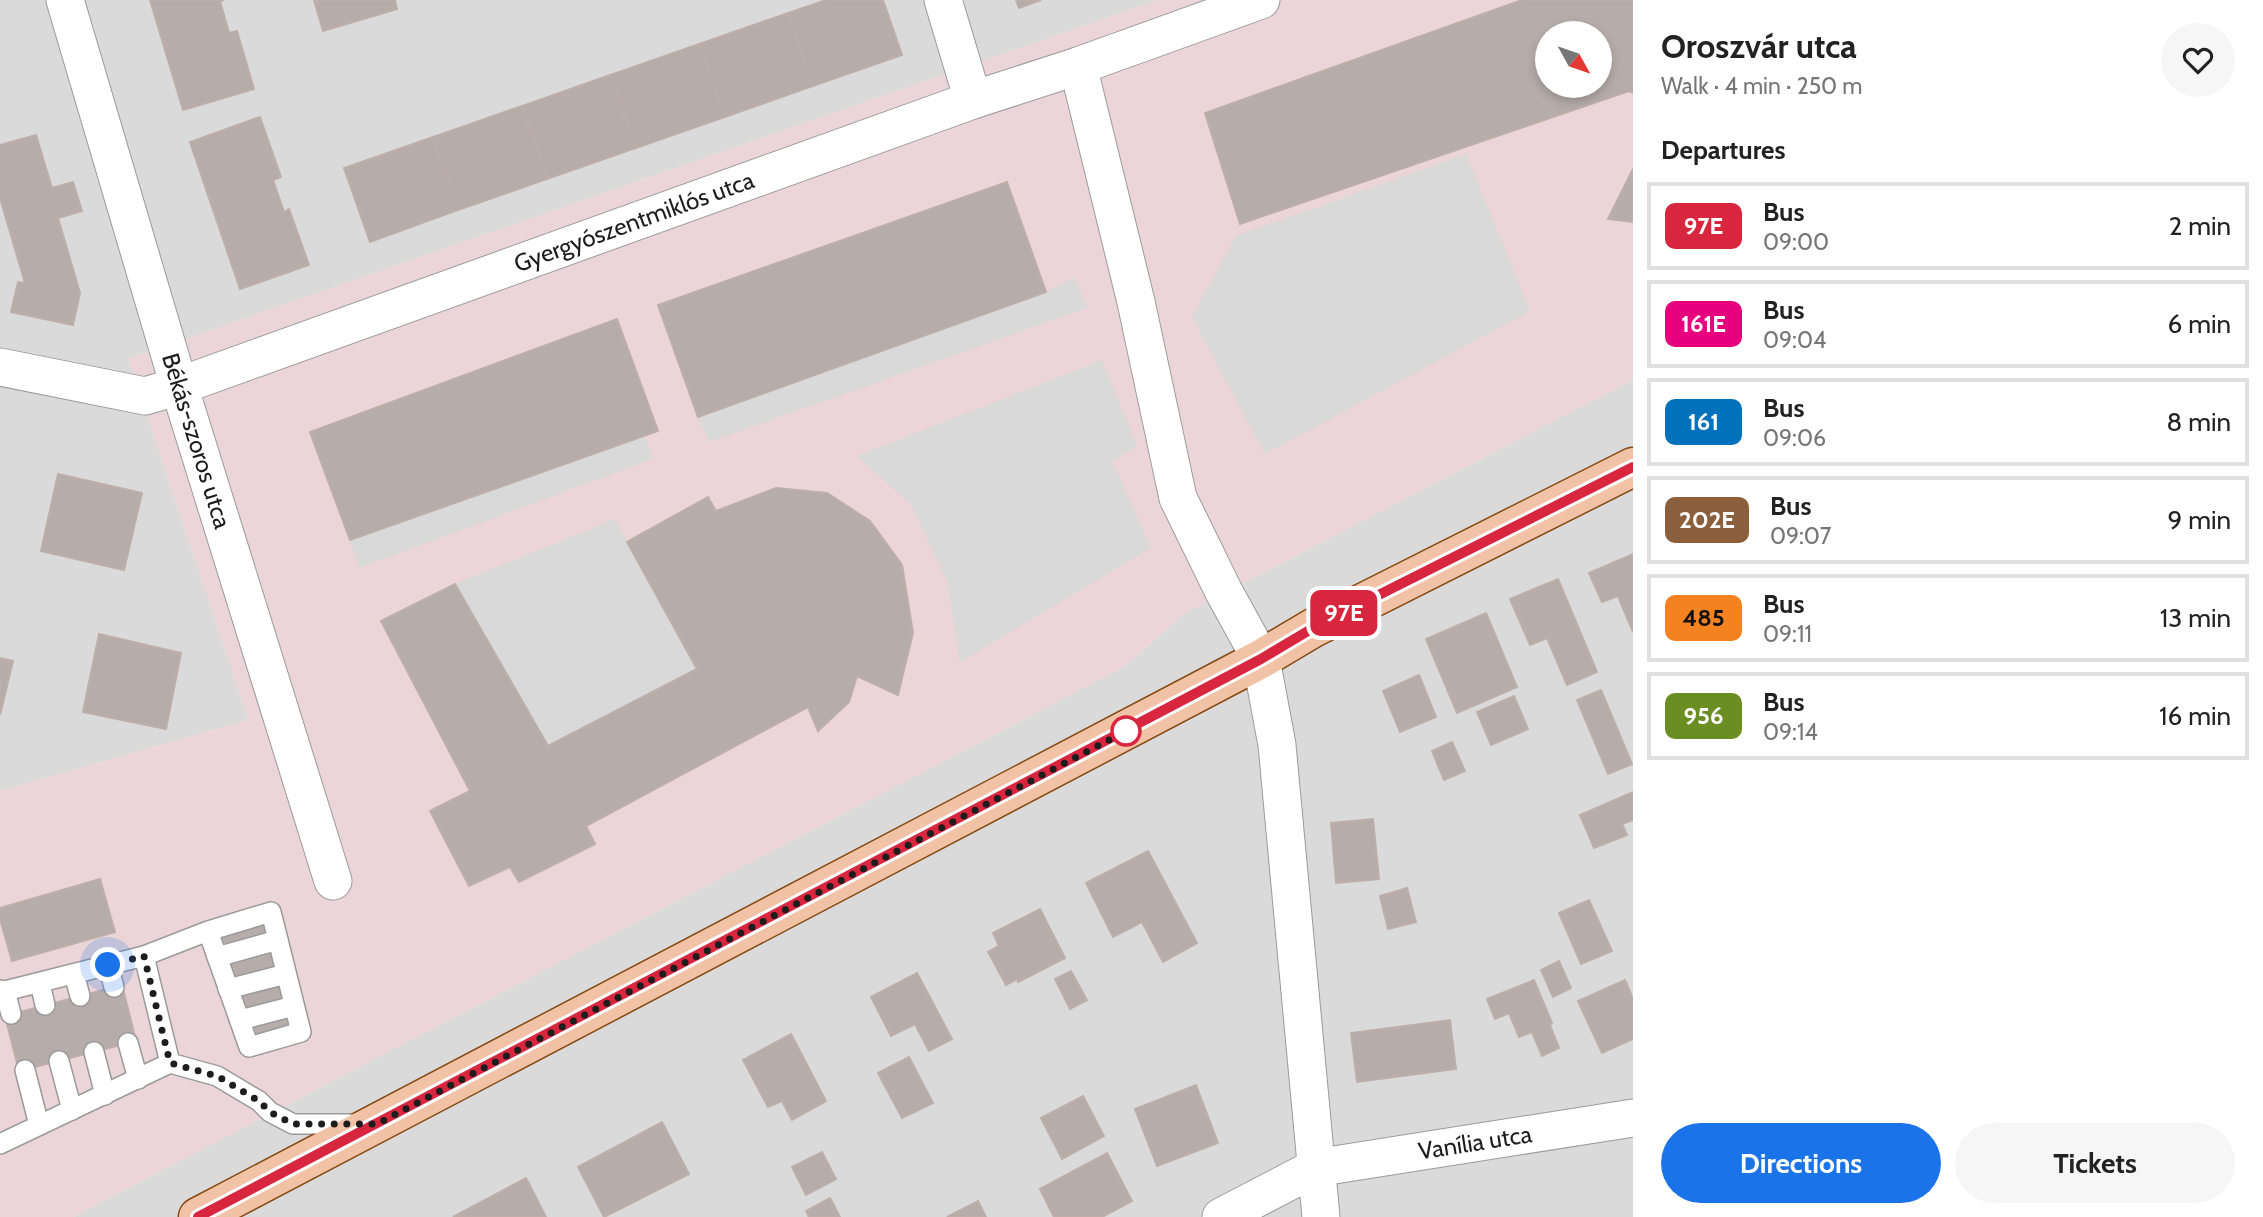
<!DOCTYPE html>
<html lang="en">
<head>
<meta charset="utf-8">
<style>
  :root { --surface:#fff; --page:#f6f6f6; --text:#222; --muted:#767676; --line:#e0e0e0; --accent:#1a73e8 }
  body { margin:0; font-family:Cabin,sans-serif; background:var(--page); color:var(--text); height:100vh; display:flex; flex-direction:column; font-size:26px; white-space:nowrap }
  * { box-sizing:border-box; margin:0 }
  p { font-size:23px; color:var(--muted) }
  .icon { flex:none; width:38px; height:38px; fill:none; stroke:currentColor; stroke-width:2; stroke-linecap:round; stroke-linejoin:round }
  .map { position:relative; flex:1; overflow:hidden }
  .details { display:flex; flex-direction:column; background:var(--surface); width:630px }
  .details>* { flex:none }
  .badge { padding:0 14px; border-radius:10px; font-size:24px; line-height:46px }
  .needle { width:46px; rotate:130deg }
  .buttons { position:absolute; left:1535px; top:21px; display:grid; gap:14px }
  .buttons a { display:grid; place-items:center; width:77px; height:77px; border-radius:50%; background:var(--surface); box-shadow:0 4px 10px #0003; font-size:35px }
  .you { position:absolute; width:35px; height:35px; margin:-18px; border:5px solid #fff; border-radius:50%; background:#1a73e8; box-shadow:0 0 0 10px #1a73e833 }
  .map>.badge { position:absolute; translate:-50% -50%; box-shadow:0 0 0 4px #fff }
  h2 { padding:0 28px; font-size:26px; line-height:63px }
  .round { display:grid; place-items:center; flex:none; width:74px; height:74px; border-radius:37px; background:var(--page) }
  .head { display:flex; align-items:center; justify-content:space-between; height:119px; padding:0 28px }
  h1 { font-size:33px; font-weight:700; line-height:52px }
  .action { display:flex; gap:14px; margin-top:auto; padding:14px 28px }
  .action a { flex:1; height:80px; border-radius:42px; background:var(--accent); color:#fff; font-size:28px; font-weight:700; line-height:80px; text-align:center }
  .action a+a { background:var(--page); color:var(--text) }
  ul { padding:0; list-style:none }
  li { display:flex; align-items:center; gap:21px; height:88px; margin:0 14px 10px; padding:0 14px; border:4px solid var(--line); border-radius:0px }
  li div { flex:1 }
  li b { display:block; font-size:26px }
  li em { font-style:normal }
  li .badge { min-width:77px; font-weight:700; text-align:center }
  main { display:flex; flex:1; min-height:0 }
  .map>svg:first-child { display:block }
  .residential { fill:#dbdada }
  .commercial { fill:#ecd5d8; fill-rule:evenodd }
  .parking { fill:#d9d9d9 }
  .building { fill:#b6adaa; stroke:#bdaea8; stroke-width:2; fill-rule:evenodd }
  .lines { fill:none; stroke-linecap:round; stroke-linejoin:round }
  .service-casing { stroke:#9a9a9a; stroke-width:22 }
  .minor-casing { stroke:#9a9a9a; stroke-width:39 }
  .primary-casing { stroke:#864911; stroke-width:41 }
  .service { stroke:#fff; stroke-width:19 }
  .minor { stroke:#fff; stroke-width:37 }
  .primary { stroke:#f1c2a5; stroke-width:38 }
  .line-casing { stroke:#fff; stroke-width:16 }
  .line { stroke:#d7263d; stroke-width:10 }
  .walk { stroke:#1d1d1d; stroke-width:7; stroke-dasharray:0 12.6 }
  .stop-dot { fill:#fff; stroke:#d7263d; stroke-width:3.5 }
  .labels { text-anchor:middle; stroke-width:6; stroke-linejoin:round; paint-order:stroke }
  .street-label { font-size:24px; fill:#1d1d1d; stroke:#fff }
</style>
</head>
<body>
<main>
<div class="map">
<svg width="1633" height="1217" viewBox="0 0 1633 1217">
  <rect width="100%" height="100%" fill="#ede8e4"/>
  <g class="residential">
    <path d="M 0,0 L 1158,0 L 128,359 L 249,720 L 0,791 Z"/>
    <path d="M 1633,380 L 1633,1217 L 73,1217 L 1124,667 L 1184,614 Z"/>
  </g>
  <path class="commercial" d="M 1158,0 L 1633,0 L 1633,380 L 1184,614 L 1124,667 L 73,1217 L 0,1217 L 0,791 L 248,720 L 128,359 ZM 1547,33 L 1600,33 L 1600,86 L 1547,86 Z"/>
  <g class="parking">
    <path d="M 1466,154 L 1530,311 L 1265,454 L 1192,317 L 1236,236 Z"/>
    <path d="M 1075,277 L 1087,308 L 709,442 L 698,417 L 1046,292 Z"/>
    <path d="M 1102,360 L 1137,446 L 1112,461 L 1151,548 L 960,662 L 947,581 L 911,504 L 857,456 Z"/>
    <path d="M 645,436 L 653,459 L 359,568 L 350,540 Z"/>
    <path d="M 615,519 L 697,669 L 548,746 L 455,584 Z"/>
  </g>
  <g class="building">
    <path d="M 150,0 L 224,0 L 220,1 L 229,33 L 237,31 L 254,89 L 183,110 Z"/>
    <path d="M 314,0 L 395,0 L 397,9 L 323,31 Z"/>
    <path d="M 826,0 L 883,0 L 902,55 L 813,86 L 788,13 Z"/>
    <path d="M 1016,0 L 1041,0 L 1019,8 Z"/>
    <path d="M 1522,0 L 1633,0 L 1633,93 L 1629,91 L 1240,224 L 1205,113 ZM 1547,33 L 1600,33 L 1600,86 L 1547,86 Z"/>
    <path d="M 788,13 L 813,86 L 725,117 L 699,44 Z"/>
    <path d="M 699,44 L 725,117 L 636,148 L 610,75 Z"/>
    <path d="M 610,75 L 636,148 L 547,179 L 522,106 Z"/>
    <path d="M 522,106 L 547,179 L 458,210 L 433,137 Z"/>
    <path d="M 260,117 L 281,177 L 273,180 L 284,212 L 289,209 L 309,265 L 240,289 L 190,142 Z"/>
    <path d="M 36,135 L 52,188 L 73,182 L 82,211 L 58,218 L 80,293 L 73,325 L 11,312 L 18,282 L 25,283 L 0,198 L 0,145 Z"/>
    <path d="M 433,137 L 458,210 L 370,242 L 344,168 Z"/>
    <path d="M 1633,169 L 1633,222 L 1608,219 Z"/>
    <path d="M 1007,182 L 1046,292 L 698,417 L 658,305 Z"/>
    <path d="M 617,319 L 658,431 L 350,540 L 310,432 Z"/>
    <path d="M 58,474 L 142,493 L 124,570 L 41,551 Z"/>
    <path d="M 776,488 L 827,493 L 870,521 L 902,565 L 913,633 L 898,695 L 857,676 L 849,702 L 818,731 L 808,707 L 586,826 L 595,844 L 519,882 L 510,867 L 469,886 L 430,811 L 470,791 L 381,621 L 455,584 L 548,746 L 697,669 L 627,542 L 708,497 L 716,511 Z"/>
    <path d="M 1633,554 L 1633,632 L 1618,596 L 1602,602 L 1589,573 Z"/>
    <path d="M 1558,579 L 1597,672 L 1567,685 L 1547,638 L 1530,645 L 1510,599 Z"/>
    <path d="M 1486,613 L 1517,687 L 1457,713 L 1426,639 Z"/>
    <path d="M 99,634 L 181,653 L 166,729 L 83,712 Z"/>
    <path d="M 0,658 L 13,661 L 0,715 Z"/>
    <path d="M 1419,675 L 1436,717 L 1400,732 L 1383,691 Z"/>
    <path d="M 1601,690 L 1632,764 L 1608,774 L 1577,700 Z"/>
    <path d="M 1514,696 L 1528,729 L 1491,745 L 1477,712 Z"/>
    <path d="M 1452,742 L 1465,771 L 1444,780 L 1432,751 Z"/>
    <path d="M 1633,792 L 1633,820 L 1622,824 L 1627,835 L 1594,848 L 1580,815 Z"/>
    <path d="M 1373,819 L 1379,879 L 1336,883 L 1331,823 Z"/>
    <path d="M 1148,851 L 1197,943 L 1163,962 L 1142,922 L 1113,937 L 1086,883 Z"/>
    <path d="M 100,879 L 115,932 L 12,961 L 0,919 L 0,908 Z"/>
    <path d="M 1407,888 L 1416,922 L 1388,929 L 1380,896 Z"/>
    <path d="M 1589,900 L 1612,951 L 1581,964 L 1559,913 Z"/>
    <path d="M 1040,909 L 1065,958 L 1018,982 L 1017,979 L 1006,985 L 988,952 L 999,946 L 993,933 Z"/>
    <path d="M 271,912 L 301,1032 L 249,1047 L 208,931 Z"/>
    <path d="M 1559,961 L 1571,988 L 1553,997 L 1541,970 Z"/>
    <path d="M 1071,971 L 1087,1000 L 1070,1009 L 1055,979 Z"/>
    <path d="M 917,973 L 952,1039 L 929,1051 L 915,1024 L 891,1036 L 871,997 Z"/>
    <path d="M 1534,980 L 1552,1023 L 1550,1025 L 1559,1048 L 1542,1056 L 1532,1032 L 1519,1037 L 1509,1013 L 1495,1019 L 1487,999 Z"/>
    <path d="M 1625,980 L 1633,999 L 1633,1039 L 1602,1053 L 1578,1001 Z"/>
    <path d="M 122,985 L 136,1041 L 19,1071 L 5,1016 Z"/>
    <path d="M 1450,1020 L 1456,1069 L 1357,1082 L 1351,1033 Z"/>
    <path d="M 791,1034 L 826,1101 L 792,1120 L 782,1101 L 768,1107 L 743,1060 Z"/>
    <path d="M 909,1057 L 933,1103 L 902,1118 L 878,1073 Z"/>
    <path d="M 1196,1085 L 1218,1143 L 1157,1166 L 1135,1109 Z"/>
    <path d="M 1083,1096 L 1104,1136 L 1062,1159 L 1041,1118 Z"/>
    <path d="M 662,1122 L 689,1174 L 604,1217 L 578,1167 Z"/>
    <path d="M 822,1152 L 836,1179 L 806,1195 L 792,1167 Z"/>
    <path d="M 1107,1153 L 1132,1201 L 1102,1217 L 1054,1217 L 1040,1189 Z"/>
    <path d="M 526,1178 L 546,1217 L 453,1217 Z"/>
    <path d="M 830,1198 L 840,1217 L 809,1217 L 806,1211 Z"/>
    <path d="M 978,1201 L 986,1217 L 947,1217 Z"/>
  </g>
  <g class="lines">
    <g class="service-casing">
      <g id="service">
        <path d="M 144,956 L 208,931 L 249,1047 L 301,1032 L 271,912 L 208,931"/>
        <path d="M 217,957 L 278,940"/>
        <path d="M 108,965 L 114,987"/>
        <path d="M 74,974 L 80,996"/>
        <path d="M 40,983 L 45,1005"/>
        <path d="M 228,989 L 286,974"/>
        <path d="M 0,990 L 5,991 L 144,956 L 170,1063"/>
        <path d="M 5,991 L 11,1014"/>
        <path d="M 240,1020 L 294,1006"/>
        <path d="M 128,1043 L 138,1079"/>
        <path d="M 94,1052 L 105,1095"/>
        <path d="M 59,1061 L 72,1110"/>
        <path d="M 25,1070 L 39,1125"/>
        <path d="M 0,1144 L 170,1063 L 217,1076 L 259,1101 L 270,1112 L 293,1124 L 361,1124"/>
      </g>
    </g>
    <g class="minor-casing">
      <g id="minor">
        <path id="s1" d="M 65,0 L 179,386 L 333,881"/>
        <path d="M 943,0 L 973,100"/>
        <path d="M 1078,66 L 1136,302 L 1178,498 L 1224,592 L 1261,659 L 1277,745 L 1321,1217"/>
        <path id="s2" d="M 0,367 L 145,396 L 179,386 L 973,100 L 1078,66 L 1261,0"/>
        <path id="s3" d="M 1221,1217 L 1315,1168 L 1633,1118"/>
      </g>
    </g>
    <g class="primary-casing">
      <path id="primary" d="M 198,1217 L 1261,659 L 1313,628 L 1633,467"/>
    </g>
    <use href="#service" class="service"/>
    <use href="#minor" class="minor"/>
    <use href="#primary" class="primary"/>
  </g>
  <g class="lines">
    <g class="line-casing">
      <path id="line" d="M 198,1217 L 1261,659 L 1313,628 L 1633,467"/>
    </g>
    <use href="#line" class="line"/>
    <path class="walk" d="M 108,965 L 144,956 L 170,1063 L 217,1076 L 259,1101 L 270,1112 L 293,1124 L 377,1124 L 1126,731"/>
  </g>
  <circle class="stop-dot" cx="1126" cy="731" r="14"/>
  <g class="labels">
    <g class="street-label">
      <text dy="8" stroke="none"><textPath href="#s2" startOffset="667">Gyergyószentmiklós utca</textPath></text>
      <text dy="8" stroke="none"><textPath href="#s1" startOffset="460">Békás-szoros utca</textPath></text>
      <text dy="8" stroke="none"><textPath href="#s3" startOffset="268">Vanília utca</textPath></text>
    </g>
  </g>
</svg>
<div class="buttons">
<a><svg class="needle" viewBox="-14 -14 28 28"><path d="M0-13l5 13h-10z" fill="#e53935"/><path d="M0 13l5-13h-10z" fill="#767676"/></svg></a>
</div>
<div class="you" style="left:108px;top:965px"></div>
<b class="badge" style="left:1344px;top:613px;background:#d7263d;color:#fff">97E</b>
</div>
<section class="details">
<div class="head"><div><h1>Oroszvár utca</h1><p>Walk · 4 min · 250 m</p></div><a class="round"><svg class="icon" aria-label="heart" viewBox="0 0 24 24"><path d="M12 20l-8-8c-3-5 5-10 8-4 3-6 11-1 8 4z"/></svg></a></div>
<h2>Departures</h2>
<ul>
<li><span class="badge" style="background:#d7263d;color:#fff">97E</span><div><b>Bus</b><p>09:00</p></div><em>2 min</em></li>
<li><span class="badge" style="background:#e6007e;color:#fff">161E</span><div><b>Bus</b><p>09:04</p></div><em>6 min</em></li>
<li><span class="badge" style="background:#0072bc;color:#fff">161</span><div><b>Bus</b><p>09:06</p></div><em>8 min</em></li>
<li><span class="badge" style="background:#8b5e3c;color:#fff">202E</span><div><b>Bus</b><p>09:07</p></div><em>9 min</em></li>
<li><span class="badge" style="background:#f58220;color:#111">485</span><div><b>Bus</b><p>09:11</p></div><em>13 min</em></li>
<li><span class="badge" style="background:#6b8e23;color:#fff">956</span><div><b>Bus</b><p>09:14</p></div><em>16 min</em></li>
</ul>
<div class="action"><a>Directions</a><a>Tickets</a></div>
</section>
</main>
</body>
</html>
